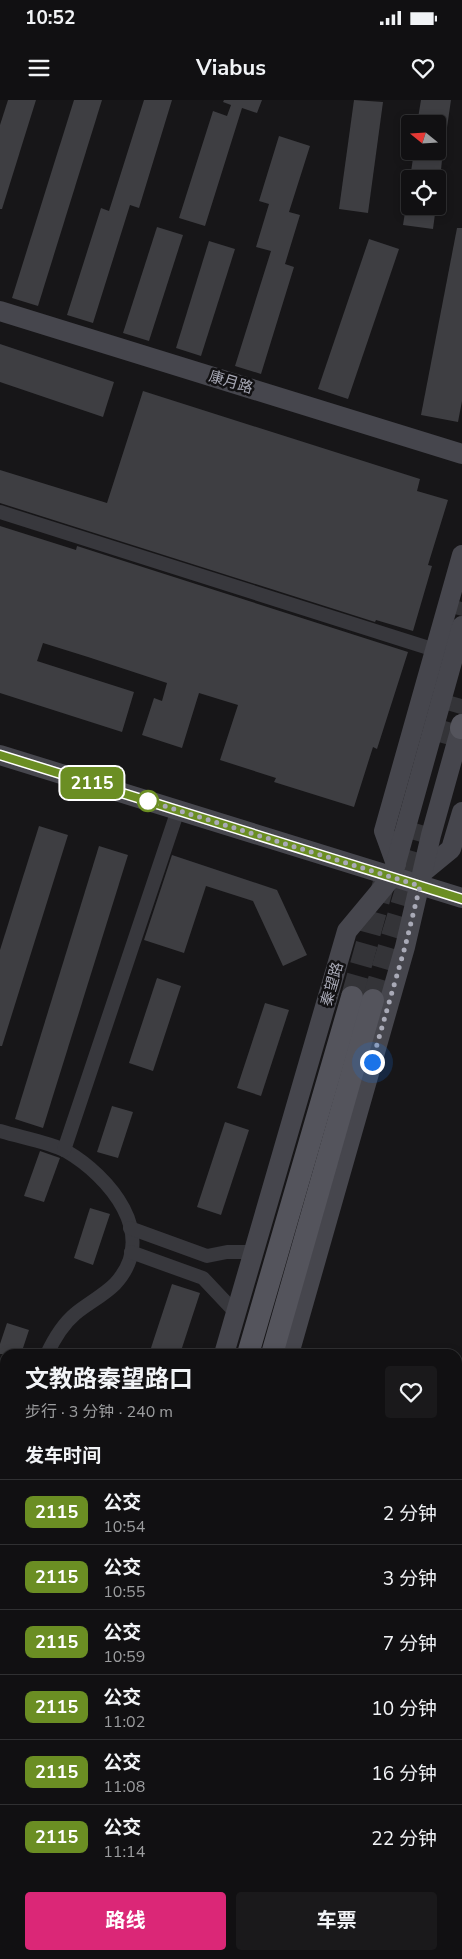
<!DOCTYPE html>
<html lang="zh">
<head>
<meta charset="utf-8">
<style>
  :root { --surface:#111012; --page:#1a191b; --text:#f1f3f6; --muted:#9c9d9f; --line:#303032; --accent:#db2777 }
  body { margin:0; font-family:"Nunito Sans","Noto Sans SC",sans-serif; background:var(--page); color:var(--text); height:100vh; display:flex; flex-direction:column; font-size:19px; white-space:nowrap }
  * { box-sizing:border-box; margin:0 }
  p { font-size:16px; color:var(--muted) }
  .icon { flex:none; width:28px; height:28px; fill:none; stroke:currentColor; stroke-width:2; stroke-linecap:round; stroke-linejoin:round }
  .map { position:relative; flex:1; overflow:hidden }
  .details { position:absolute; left:0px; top:1249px; width:462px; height:611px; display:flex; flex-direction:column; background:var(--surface); border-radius:15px 15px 0 0; box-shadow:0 2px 8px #0003,0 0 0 1px var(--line) }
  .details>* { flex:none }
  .badge { padding:0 10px; border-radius:8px; font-size:18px; line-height:32px }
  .needle { width:32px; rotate:288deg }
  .controls { position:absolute; left:401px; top:15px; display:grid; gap:10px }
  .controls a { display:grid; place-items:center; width:45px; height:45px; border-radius:5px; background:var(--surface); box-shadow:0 2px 8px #0003,0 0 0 1px var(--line); font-size:25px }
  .you { position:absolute; width:25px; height:25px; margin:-12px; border:4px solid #fff; border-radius:50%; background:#1a73e8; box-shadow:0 0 0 8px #1a73e833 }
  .map>.badge { position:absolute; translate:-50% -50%; box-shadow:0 0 0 2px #fff }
  h2 { padding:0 25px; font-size:19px; line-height:45px }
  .round { display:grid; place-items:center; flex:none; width:52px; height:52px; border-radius:5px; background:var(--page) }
  .headline { display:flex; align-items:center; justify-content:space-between; height:85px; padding:0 25px }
  h1 { font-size:24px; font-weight:700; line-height:38px }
  .cta { display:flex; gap:10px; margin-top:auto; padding:10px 25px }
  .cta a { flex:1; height:58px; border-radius:5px; background:var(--accent); color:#fff; font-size:20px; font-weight:700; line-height:58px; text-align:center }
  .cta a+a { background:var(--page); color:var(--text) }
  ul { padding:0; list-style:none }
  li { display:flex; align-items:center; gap:15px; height:65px; padding:0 25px; border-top:1px solid var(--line) }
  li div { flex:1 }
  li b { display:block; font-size:19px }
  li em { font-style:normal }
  li .badge { min-width:55px; font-weight:700; text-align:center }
  .status { display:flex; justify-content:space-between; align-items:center; height:35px; padding:0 25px; background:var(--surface); direction:ltr }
  .status svg { height:14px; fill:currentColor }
  header { display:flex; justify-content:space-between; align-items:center; height:65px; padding:0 25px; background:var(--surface); font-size:22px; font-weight:700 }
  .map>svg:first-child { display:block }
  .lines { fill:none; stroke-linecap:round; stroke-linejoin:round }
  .stream { stroke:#2d323c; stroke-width:4 }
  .building { fill:#3e3e42 }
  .primary-tunnel { stroke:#343438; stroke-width:22; stroke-dasharray:22 11; stroke-linecap:butt }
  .street { stroke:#38383d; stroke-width:14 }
  .secondary { stroke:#46464d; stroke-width:20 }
  .primary { stroke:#54545c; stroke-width:22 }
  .line-casing { stroke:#fff; stroke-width:11 }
  .line { stroke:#6b8e23; stroke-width:8 }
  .walk { stroke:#a9aab7; stroke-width:5; stroke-dasharray:0 9 }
  .stop-dot { fill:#fff; stroke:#6b8e23; stroke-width:2.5 }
  .labels { text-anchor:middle; stroke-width:5; stroke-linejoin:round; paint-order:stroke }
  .street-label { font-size:15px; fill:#a9aab7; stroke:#121113 }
</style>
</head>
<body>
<div class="status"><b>10:52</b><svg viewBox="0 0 49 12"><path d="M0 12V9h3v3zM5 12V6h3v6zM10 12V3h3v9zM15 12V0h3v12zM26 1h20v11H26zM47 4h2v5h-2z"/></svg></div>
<header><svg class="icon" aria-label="menu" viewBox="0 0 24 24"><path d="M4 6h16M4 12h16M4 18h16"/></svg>Viabus<svg class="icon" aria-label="heart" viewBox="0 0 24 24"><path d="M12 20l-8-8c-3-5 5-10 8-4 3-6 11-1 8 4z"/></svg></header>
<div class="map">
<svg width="462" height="1859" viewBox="0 0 462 1859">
  <rect width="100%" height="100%" fill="#171618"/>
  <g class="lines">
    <path class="stream" d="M 65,1859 L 71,1855"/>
  </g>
  <g class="building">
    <path d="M 8,0 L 36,0 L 2,109 L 0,109 L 0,25 Z"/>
    <path d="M 74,0 L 102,0 L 38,206 L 12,198 Z"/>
    <path d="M 144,0 L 172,0 L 139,108 L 130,105 L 93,223 L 67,215 L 101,108 L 109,111 Z"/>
    <path d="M 224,0 L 262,0 L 257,13 L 242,8 L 205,126 L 179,118 L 213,11 L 227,16 L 231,5 L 223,2 Z"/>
    <path d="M 354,0 L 383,2 L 368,113 L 339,109 Z"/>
    <path d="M 421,0 L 451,0 L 444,48 L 438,48 L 438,24 L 417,24 Z"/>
    <path d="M 279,36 L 310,46 L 289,112 L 300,115 L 285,164 L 294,167 L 261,274 L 235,266 L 271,151 L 256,147 L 269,104 L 259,101 Z"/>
    <path d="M 414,51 L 443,51 L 440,79 L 410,79 Z"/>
    <path d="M 406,106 L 436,106 L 433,129 L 403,125 Z"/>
    <path d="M 157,127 L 183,135 L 149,241 L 123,233 Z"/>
    <path d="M 457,128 L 462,128 L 462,301 L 458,322 L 421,315 Z"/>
    <path d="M 369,139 L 399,149 L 348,299 L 318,289 Z"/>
    <path d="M 209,141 L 235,149 L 201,256 L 176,248 Z"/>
    <path d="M 0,244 L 114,282 L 103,317 L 0,282 Z"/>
    <path d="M 143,291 L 420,379 L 417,391 L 448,400 L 428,465 L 432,466 L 413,531 L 376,520 L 375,522 L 0,403 L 0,370 L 107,403 Z"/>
    <path d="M 0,426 L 76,450 L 77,446 L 408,552 L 377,649 L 373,647 L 354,707 L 274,682 L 276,678 L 220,660 L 238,605 L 199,593 L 182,648 L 142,635 L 154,598 L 162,601 L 167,583 L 88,557 L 43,543 L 37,561 L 134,592 L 122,632 L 0,593 Z"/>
    <path d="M 39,726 L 68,735 L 2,946 L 0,946 L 0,850 Z"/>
    <path d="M 99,746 L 128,755 L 43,1028 L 15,1019 Z"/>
    <path d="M 172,755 L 277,790 L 307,855 L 283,866 L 253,801 L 206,786 L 184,853 L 144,840 Z"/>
    <path d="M 157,878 L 181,886 L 153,971 L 129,963 Z"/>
    <path d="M 265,903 L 289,910 L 261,996 L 237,988 Z"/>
    <path d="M 112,1006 L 133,1012 L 118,1058 L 97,1052 Z"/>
    <path d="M 225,1022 L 249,1030 L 221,1115 L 197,1107 Z"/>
    <path d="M 40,1051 L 60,1058 L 44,1102 L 24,1096 Z"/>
    <path d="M 90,1108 L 110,1114 L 93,1165 L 74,1158 Z"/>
    <path d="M 172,1184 L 200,1193 L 180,1254 L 149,1254 Z"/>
    <path d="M 7,1223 L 29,1230 L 21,1254 L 0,1254 L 0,1244 Z"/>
  </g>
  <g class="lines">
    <g class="primary-tunnel">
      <path d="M 450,547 L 462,502"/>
      <path d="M 449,645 L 462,599"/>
      <path d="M 352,897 L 384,782"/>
      <path d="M 373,900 L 425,726"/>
    </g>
    <g class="street">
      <path d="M 0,412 L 435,550"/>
      <path d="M 0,1031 C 19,1037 49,1042 66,1051 C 109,1076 160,1135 115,1184 C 103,1196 88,1203 75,1214 C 62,1225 54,1239 47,1254"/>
      <path d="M 64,1050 L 178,710"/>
      <path d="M 130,1128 L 207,1156 L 227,1152 L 255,1152"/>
      <path d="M 131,1152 L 203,1178 L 236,1213"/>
      <path d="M 0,1368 L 5,1365"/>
    </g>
    <g class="secondary">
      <path d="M 0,211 L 462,354"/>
      <path d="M 0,655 L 462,798"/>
      <path d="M 396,764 L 384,731 L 462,455"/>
      <path d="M 423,772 L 451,749 L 462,712"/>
      <path d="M 224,1254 L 347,831 L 392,777 L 462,526"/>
      <path d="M 289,1254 L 405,847 L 431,735 L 462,624"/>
      <path d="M 0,1470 L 5,1470"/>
      <path d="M 458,1479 L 462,1479"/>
      <path d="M 458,1509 L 462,1508"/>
      <path d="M 0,1541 L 5,1541"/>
    </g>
    <g class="primary">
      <path d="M 461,628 L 462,625"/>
      <path d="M 248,1254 L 352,897"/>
      <path d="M 272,1254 L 373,900"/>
      <path d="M 0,1485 L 5,1485"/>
      <path d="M 0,1513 L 5,1514"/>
      <path d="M 0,1714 L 5,1709"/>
      <path d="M 0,1746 L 5,1742"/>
    </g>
  </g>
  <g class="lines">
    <g class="line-casing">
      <path id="line" d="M 0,655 L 462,799"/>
    </g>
    <use href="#line" class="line"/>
    <path class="walk" d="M 148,701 L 420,786 L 405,847 L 372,962"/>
  </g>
  <circle class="stop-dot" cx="148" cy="701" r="10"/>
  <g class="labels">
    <g class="street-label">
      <text transform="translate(231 282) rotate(17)" y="5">康月路</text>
      <text transform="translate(332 884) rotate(-74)" y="5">秦望路</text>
    </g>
  </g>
</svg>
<div class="controls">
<a><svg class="needle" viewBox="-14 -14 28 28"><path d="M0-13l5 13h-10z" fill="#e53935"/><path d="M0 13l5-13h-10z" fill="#9c9d9f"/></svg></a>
<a><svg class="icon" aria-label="locate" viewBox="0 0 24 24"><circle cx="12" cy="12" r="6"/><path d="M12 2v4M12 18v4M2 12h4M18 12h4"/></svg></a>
</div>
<div class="you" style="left:372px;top:962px"></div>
<b class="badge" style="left:92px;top:683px;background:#6b8e23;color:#fff">2115</b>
<section class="details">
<div class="headline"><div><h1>文教路秦望路口</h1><p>步行 · 3 分钟 · 240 m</p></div><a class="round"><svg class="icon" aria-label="heart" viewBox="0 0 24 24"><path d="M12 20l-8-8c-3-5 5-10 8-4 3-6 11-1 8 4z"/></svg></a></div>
<h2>发车时间</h2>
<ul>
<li><span class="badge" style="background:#6b8e23;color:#fff">2115</span><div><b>公交</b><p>10:54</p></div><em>2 分钟</em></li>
<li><span class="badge" style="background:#6b8e23;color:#fff">2115</span><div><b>公交</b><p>10:55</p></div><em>3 分钟</em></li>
<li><span class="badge" style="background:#6b8e23;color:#fff">2115</span><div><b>公交</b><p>10:59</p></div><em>7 分钟</em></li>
<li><span class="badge" style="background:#6b8e23;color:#fff">2115</span><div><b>公交</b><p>11:02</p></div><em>10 分钟</em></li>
<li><span class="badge" style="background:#6b8e23;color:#fff">2115</span><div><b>公交</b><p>11:08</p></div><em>16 分钟</em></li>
<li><span class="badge" style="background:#6b8e23;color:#fff">2115</span><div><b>公交</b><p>11:14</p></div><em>22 分钟</em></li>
</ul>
<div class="cta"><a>路线</a><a>车票</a></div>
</section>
</div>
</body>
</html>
